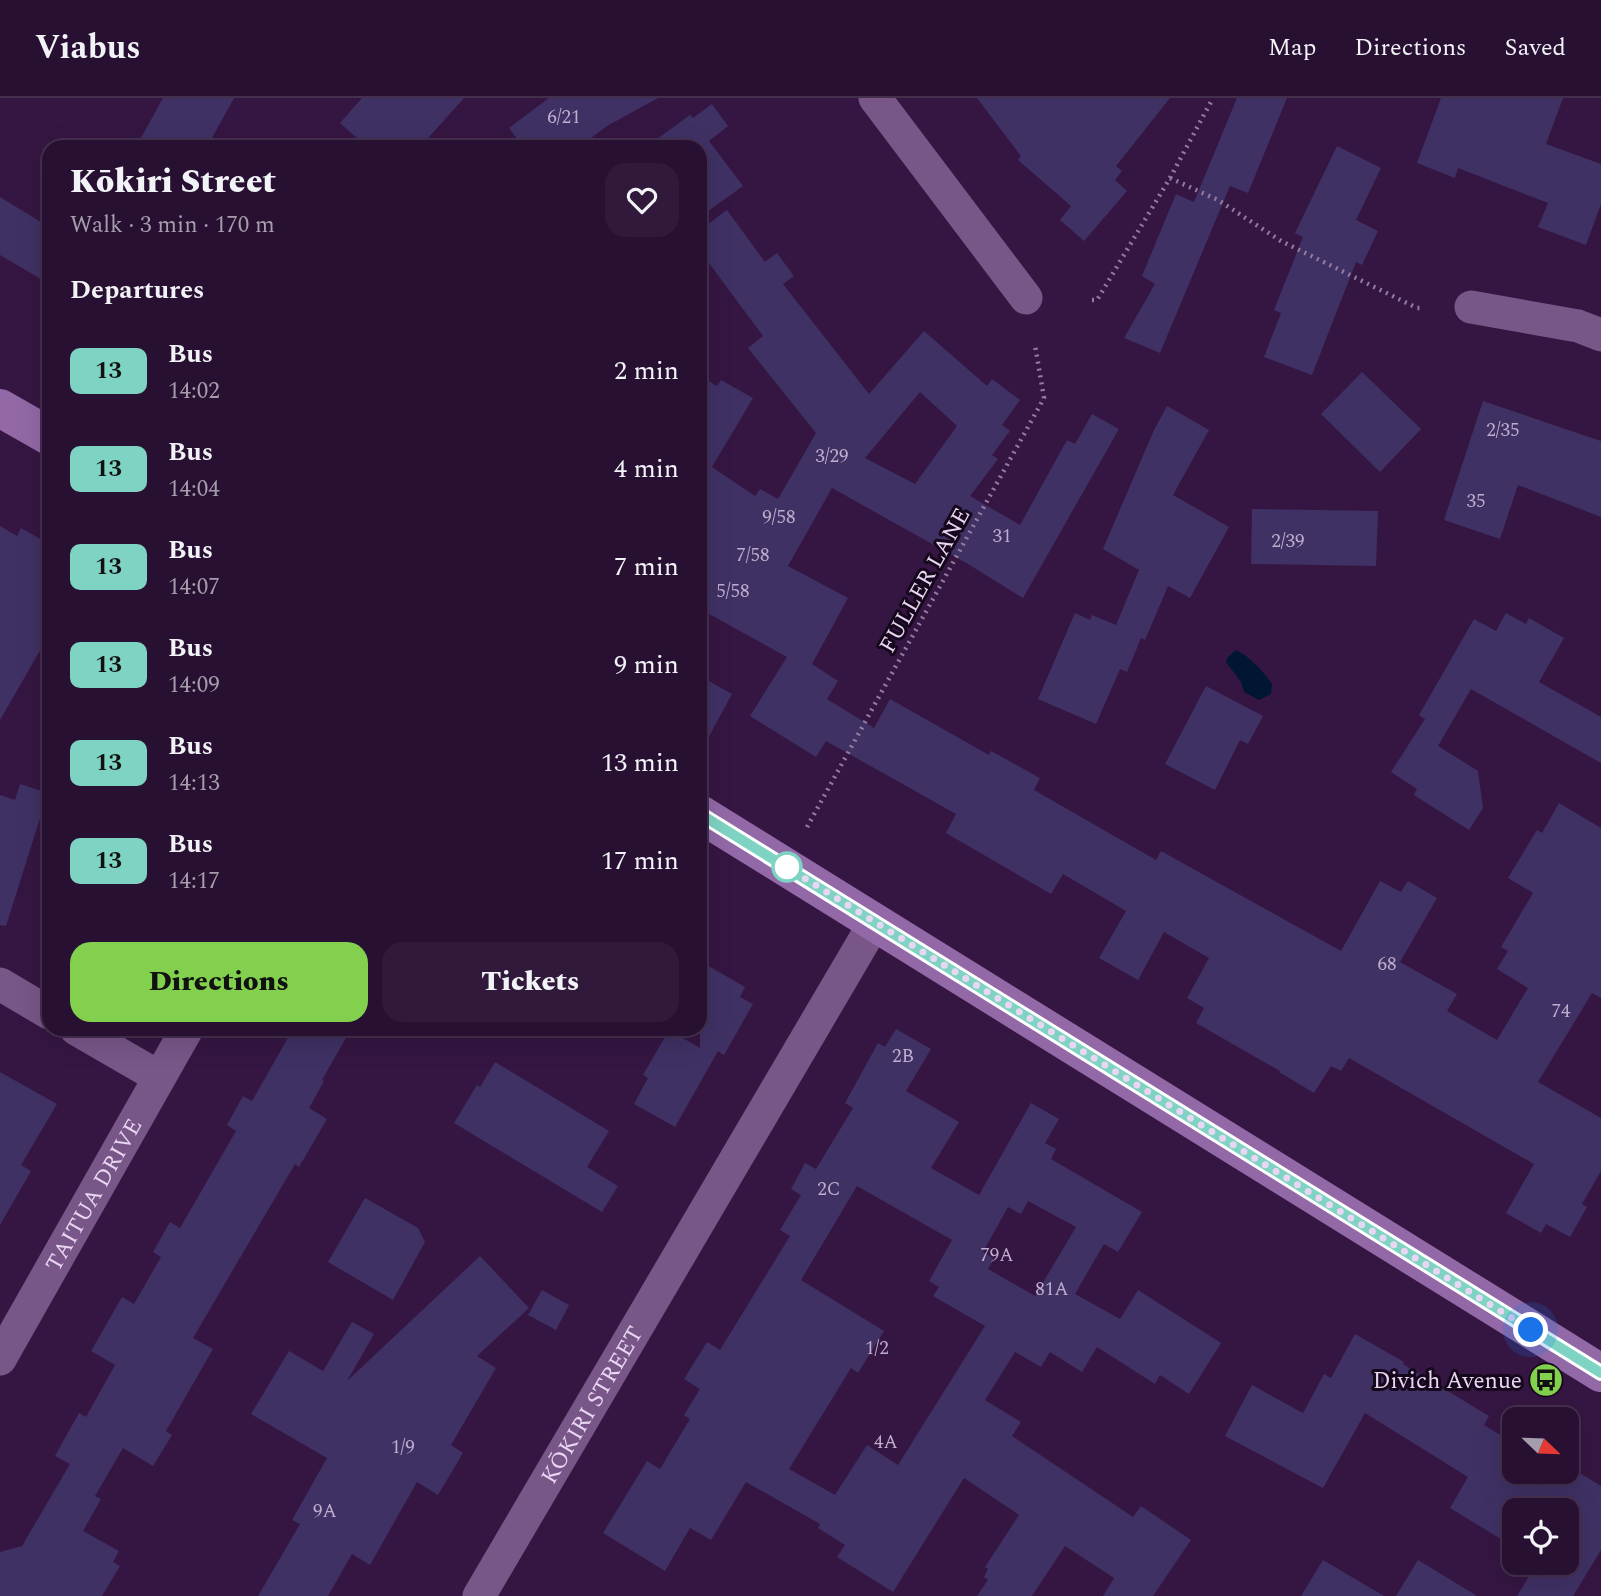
<!DOCTYPE html>
<html lang="en">
<head>
<meta charset="utf-8">
<style>
  :root { --surface:#281032; --page:#30193a; --text:#f1f3f6; --muted:#a59dac; --line:#44304d; --accent:#83d04f }
  body { margin:0; font-family:Spectral,serif; background:var(--page); color:var(--text); height:100vh; display:flex; flex-direction:column; font-size:26px; white-space:nowrap }
  * { box-sizing:border-box; margin:0 }
  p { font-size:23px; color:var(--muted) }
  .icon { flex:none; width:38px; height:38px; fill:none; stroke:currentColor; stroke-width:2; stroke-linecap:round; stroke-linejoin:round }
  .map { position:relative; flex:1; overflow:hidden }
  .sheet { position:absolute; left:42px; top:42px; width:665px; height:896px; display:flex; flex-direction:column; background:var(--surface); border-radius:21px; box-shadow:0 7px 28px #0002,0 0 0 2px var(--line) }
  .sheet>* { flex:none }
  .badge { padding:0 14px; border-radius:10px; font-size:24px; line-height:46px }
  .needle { width:46px; rotate:113deg }
  .fabs { position:absolute; left:1502px; top:1309px; display:grid; gap:14px }
  .fabs a { display:grid; place-items:center; width:77px; height:77px; border-radius:14px; background:var(--surface); box-shadow:0 7px 28px #0002,0 0 0 2px var(--line); font-size:35px }
  .you { position:absolute; width:35px; height:35px; margin:-18px; border:5px solid #fff; border-radius:50%; background:#1a73e8; box-shadow:0 0 0 10px #1a73e833 }
  .map>.badge { position:absolute; translate:-50% -50%; box-shadow:0 0 0 4px #fff }
  h2 { padding:0 28px; font-size:26px; line-height:63px }
  .round { display:grid; place-items:center; flex:none; width:74px; height:74px; border-radius:21px; background:var(--page) }
  .headline { display:flex; align-items:center; justify-content:space-between; height:119px; padding:0 28px }
  h1 { font-size:33px; font-weight:800; line-height:52px }
  .primary-button { display:flex; gap:14px; margin-top:auto; padding:14px 28px }
  .primary-button a { flex:1; height:80px; border-radius:21px; background:var(--accent); color:#111; font-size:28px; font-weight:800; line-height:80px; text-align:center }
  .primary-button a+a { background:var(--page); color:var(--text) }
  ul { padding:0; list-style:none }
  li { display:flex; align-items:center; gap:21px; height:98px; padding:0 28px }
  li div { flex:1 }
  li b { display:block; font-size:26px }
  li em { font-style:normal }
  li .badge { min-width:77px; font-weight:700; text-align:center }
  header { display:flex; align-items:center; gap:42px; box-sizing:border-box; height:98px; padding:0 35px; background:var(--surface); border-bottom:2px solid var(--line) }
  header strong { font-size:33px }
  nav { display:flex; gap:38px; margin-inline-start:auto; font-size:24px }
  .map>svg:first-child { display:block }
  .water { fill:#011632 }
  .building { fill:#3f3164; fill-rule:evenodd }
  .lines { fill:none; stroke-linecap:round; stroke-linejoin:round }
  .path { stroke:#947b9f; stroke-width:4.5; stroke-dasharray:2 5; stroke-linecap:butt }
  .minor { stroke:#785688; stroke-width:33 }
  .major { stroke:#9269a6; stroke-width:38 }
  .line-casing { stroke:#fff; stroke-width:16 }
  .line { stroke:#7ed3c3; stroke-width:10 }
  .walk { stroke:#e9d6f2; stroke-width:7; stroke-dasharray:0 12.6 }
  .stop-dot { fill:#fff; stroke:#7ed3c3; stroke-width:3.5 }
  .labels { text-anchor:middle; stroke-width:6; stroke-linejoin:round; paint-order:stroke }
  .number-label { font-size:19px; fill:#beadce }
  .street-label { font-size:23px; fill:#e9d6f2; stroke:#16081c }
  .poi-label { font-size:23px; fill:#e9d6f2; stroke:#16081c; text-anchor:end }
</style>
</head>
<body>
<header>
<strong>Viabus</strong>
<nav><a>Map</a><a>Directions</a><a>Saved</a></nav>
</header>
<div class="map">
<svg width="1601" height="1498" viewBox="0 0 1601 1498">
  <rect width="100%" height="100%" fill="#351642"/>
  <path class="water" d="M 1236,552 C 1247,556 1266,576 1272,586 L 1271,596 L 1259,602 L 1244,594 L 1241,584 L 1226,564 L 1228,559 Z"/>
  <g class="building">
    <path d="M 163,0 L 234,0 L 207,49 L 136,49 Z"/>
    <path d="M 362,0 L 464,0 L 420,49 L 367,49 L 340,25 Z"/>
    <path d="M 549,0 L 658,0 L 607,28 L 579,49 L 523,49 L 509,30 Z"/>
    <path d="M 977,0 L 1170,0 L 1116,68 L 1122,73 L 1115,82 L 1127,93 L 1084,143 L 1060,122 L 1071,108 L 1018,62 L 1021,58 Z"/>
    <path d="M 1237,0 L 1287,0 L 1248,95 L 1230,88 L 1160,255 L 1124,240 L 1155,186 L 1142,178 L 1176,96 L 1194,104 Z"/>
    <path d="M 1441,0 L 1563,0 L 1546,46 L 1601,66 L 1601,106 L 1586,147 L 1538,129 L 1548,105 L 1458,70 L 1455,80 L 1417,65 Z"/>
    <path d="M 712,6 L 728,28 L 709,43 L 743,88 L 700,119 L 700,49 L 646,49 L 690,17 L 693,20 Z"/>
    <path d="M 1337,48 L 1381,70 L 1356,122 L 1378,133 L 1362,167 L 1356,164 L 1312,277 L 1264,259 L 1281,215 L 1274,212 L 1303,139 L 1295,135 Z"/>
    <path d="M 0,99 L 49,129 L 49,186 L 0,157 Z"/>
    <path d="M 727,112 L 765,164 L 777,155 L 794,178 L 783,186 L 869,296 L 924,233 L 987,288 L 992,281 L 1020,302 L 1002,327 L 1010,333 L 992,357 L 998,361 L 970,398 L 1020,427 L 1067,342 L 1075,346 L 1092,316 L 1119,331 L 1023,500 L 968,466 L 832,390 L 788,468 L 848,500 L 812,566 L 838,583 L 827,601 L 874,630 L 890,601 L 989,657 L 991,653 L 1040,680 L 1034,692 L 1156,762 L 1161,753 L 1341,853 L 1380,783 L 1401,794 L 1408,783 L 1437,800 L 1400,864 L 1457,896 L 1447,913 L 1497,942 L 1528,890 L 1497,871 L 1508,853 L 1501,849 L 1533,795 L 1508,780 L 1537,732 L 1542,735 L 1559,705 L 1601,730 L 1601,900 L 1592,895 L 1538,984 L 1601,1020 L 1601,1073 L 1582,1106 L 1587,1109 L 1570,1139 L 1546,1126 L 1541,1135 L 1506,1115 L 1534,1066 L 1349,960 L 1341,973 L 1331,968 L 1314,995 L 1279,974 L 1280,973 L 1196,925 L 1204,910 L 1187,900 L 1209,860 L 1164,834 L 1138,882 L 1099,860 L 1126,813 L 1063,776 L 1051,796 L 946,735 L 956,716 L 826,643 L 816,659 L 750,618 L 787,559 L 700,511 L 700,278 L 717,288 L 721,282 L 753,300 L 712,369 L 755,398 L 760,391 L 778,401 L 816,335 L 748,250 L 763,238 L 700,153 L 700,132 ZM 920,294 L 957,328 L 915,386 L 865,360 Z"/>
    <path d="M 1362,274 L 1421,331 L 1380,374 L 1321,316 Z"/>
    <path d="M 1483,303 L 1601,343 L 1601,419 L 1518,387 L 1500,441 L 1444,422 Z"/>
    <path d="M 1167,308 L 1209,332 L 1173,397 L 1229,429 L 1190,500 L 1168,488 L 1145,542 L 1141,540 L 1127,574 L 1120,571 L 1096,626 L 1038,601 L 1075,515 L 1090,522 L 1092,517 L 1116,527 L 1139,472 L 1103,451 L 1154,332 Z"/>
    <path d="M 1252,411 L 1378,413 L 1376,468 L 1251,466 Z"/>
    <path d="M 0,428 L 17,438 L 21,430 L 49,446 L 49,537 L 0,622 Z"/>
    <path d="M 1506,515 L 1526,526 L 1529,520 L 1564,540 L 1539,584 L 1601,619 L 1601,665 L 1471,591 L 1438,648 L 1478,673 L 1483,710 L 1469,732 L 1414,697 L 1417,691 L 1391,674 L 1425,621 L 1419,617 L 1474,521 L 1496,533 Z"/>
    <path d="M 700,578 L 732,596 L 700,655 Z"/>
    <path d="M 1206,588 L 1263,618 L 1248,646 L 1240,642 L 1215,692 L 1165,666 Z"/>
    <path d="M 20,686 L 48,695 L 6,828 L 0,827 L 0,697 L 15,702 Z"/>
    <path d="M 700,863 L 745,889 L 740,899 L 753,906 L 724,957 L 718,953 L 675,1029 L 634,1006 L 648,980 L 643,977 L 669,932 L 700,950 Z"/>
    <path d="M 293,931 L 351,931 L 322,982 L 324,983 L 309,1010 L 327,1021 L 299,1069 L 295,1066 L 193,1240 L 213,1251 L 166,1333 L 172,1337 L 153,1368 L 123,1350 L 95,1398 L 101,1401 L 83,1433 L 119,1453 L 113,1464 L 120,1468 L 102,1498 L 0,1498 L 0,1454 L 22,1448 L 70,1366 L 55,1358 L 79,1315 L 86,1319 L 115,1267 L 91,1253 L 122,1199 L 134,1206 L 161,1159 L 153,1154 L 170,1124 L 180,1130 L 236,1033 L 227,1027 L 243,998 L 252,1003 Z"/>
    <path d="M 896,931 L 931,951 L 906,993 L 959,1024 L 931,1070 L 979,1097 L 1031,1005 L 1059,1021 L 1045,1045 L 1056,1051 L 1051,1061 L 1142,1114 L 1118,1154 L 1104,1146 L 1075,1196 L 1120,1221 L 1138,1192 L 1221,1245 L 1189,1296 L 1160,1277 L 1155,1286 L 1097,1249 L 1082,1274 L 1050,1254 L 1041,1269 L 1015,1254 L 985,1302 L 1021,1324 L 1012,1338 L 1133,1419 L 1141,1408 L 1191,1442 L 1153,1498 L 1103,1498 L 1114,1480 L 1065,1448 L 1032,1498 L 977,1498 L 988,1482 L 984,1479 L 988,1471 L 985,1469 L 1019,1417 L 964,1380 L 893,1494 L 837,1459 L 845,1447 L 818,1430 L 820,1426 L 746,1384 L 711,1442 L 690,1430 L 665,1473 L 603,1435 L 647,1363 L 660,1371 L 690,1321 L 684,1317 L 700,1291 L 684,1281 L 707,1244 L 720,1252 L 790,1138 L 780,1132 L 801,1097 L 791,1091 L 805,1065 L 816,1071 L 853,1010 L 845,1005 L 878,945 L 885,949 ZM 857,1088 L 952,1142 L 929,1183 L 939,1189 L 933,1198 L 985,1228 L 898,1367 L 867,1347 L 835,1397 L 789,1371 L 851,1270 L 858,1275 L 884,1233 L 801,1182 ZM 1028,1103 L 1076,1129 L 1035,1198 L 988,1171 L 994,1161 L 983,1154 L 1008,1109 L 1021,1116 Z"/>
    <path d="M 495,964 L 609,1033 L 587,1069 L 618,1088 L 602,1114 L 454,1025 L 477,987 L 480,989 Z"/>
    <path d="M 0,974 L 57,1006 L 21,1067 L 31,1073 L 0,1127 Z"/>
    <path d="M 365,1100 L 418,1130 L 425,1144 L 393,1202 L 328,1164 Z"/>
    <path d="M 480,1158 L 529,1210 L 477,1258 L 496,1270 L 451,1347 L 463,1355 L 438,1397 L 417,1384 L 370,1467 L 352,1456 L 328,1498 L 258,1498 L 300,1426 L 292,1422 L 327,1360 L 251,1316 L 289,1253 L 323,1273 L 352,1224 L 374,1236 L 347,1283 Z"/>
    <path d="M 542,1192 L 569,1207 L 556,1232 L 528,1217 Z"/>
    <path d="M 1355,1236 L 1404,1264 L 1403,1266 L 1489,1318 L 1484,1327 L 1514,1345 L 1514,1374 L 1578,1374 L 1601,1388 L 1601,1452 L 1573,1498 L 1517,1498 L 1537,1465 L 1566,1465 L 1566,1412 L 1514,1412 L 1514,1449 L 1450,1410 L 1468,1379 L 1365,1315 L 1323,1390 L 1225,1338 L 1252,1287 L 1303,1315 L 1324,1276 L 1331,1280 Z"/>
    <path d="M 1323,1462 L 1384,1498 L 1301,1498 Z"/>
    <path d="M 1418,1462 L 1477,1498 L 1396,1498 Z"/>
  </g>
  <g class="lines">
    <g class="path">
      <path d="M 1170,80 L 1218,102 L 1281,143 L 1417,210 L 1424,210"/>
      <path d="M 1092,202 L 1097,202 L 1170,80 L 1213,0"/>
      <path d="M 807,729 L 1044,300 L 1035,247"/>
    </g>
    <g class="minor">
      <path d="M 875,0 L 1026,200"/>
      <path d="M 1471,209 L 1578,228 L 1601,237"/>
      <path d="M 0,886 L 49,915"/>
      <path d="M 76,931 L 159,979"/>
      <path id="s1" d="M 0,1261 L 187,931"/>
      <path id="s2" d="M 479,1498 L 875,824"/>
    </g>
    <g class="major">
      <path d="M 0,310 L 49,338"/>
      <path d="M 700,716 L 1601,1275"/>
    </g>
  </g>
  <g class="lines">
    <g class="line-casing">
      <path id="line" d="M 700,716 L 1601,1275"/>
    </g>
    <use href="#line" class="line"/>
    <path class="walk" d="M 787,769 L 780,765 L 1531,1232"/>
  </g>
  <defs>
    <g id="bus-disc" transform="scale(1.75)"><circle r="9.5" fill="#83d04f" stroke="#16081c"/><path d="M-5-6H5V4H4V6H2V4H-2V6H-4V4H-5ZM-3.5-4V0h7V-4ZM-3.5 1.2v1.5H-2V1.2ZM2 1.2v1.5H3.5V1.2Z" fill="#111"/></g>
  </defs>
  <g fill-rule="evenodd">
    <use href="#bus-disc" x="1546" y="1282"/>
  </g>
  <circle class="stop-dot" cx="787" cy="769" r="14"/>
  <g class="labels">
    <g class="number-label">
      <text x="564" y="25">6/21</text>
      <text x="1503" y="338">2/35</text>
      <text x="832" y="364">3/29</text>
      <text x="1476" y="409">35</text>
      <text x="779" y="425">9/58</text>
      <text x="1002" y="444">31</text>
      <text x="1288" y="449">2/39</text>
      <text x="753" y="463">7/58</text>
      <text x="733" y="499">5/58</text>
      <text x="1387" y="872">68</text>
      <text x="1561" y="919">74</text>
      <text x="903" y="964">2B</text>
      <text x="829" y="1097">2C</text>
      <text x="997" y="1163">79A</text>
      <text x="1052" y="1197">81A</text>
      <text x="877" y="1256">1/2</text>
      <text x="886" y="1350">4A</text>
      <text x="403" y="1355">1/9</text>
      <text x="325" y="1419">9A</text>
    </g>
    <g class="street-label">
      <text transform="translate(924 482) rotate(-61)" y="8">FULLER LANE</text>
      <text dy="8" stroke="none"><textPath href="#s1" startOffset="189">TAITUA DRIVE</textPath></text>
      <text dy="8" stroke="none"><textPath href="#s2" startOffset="222">KŌKIRI STREET</textPath></text>
    </g>
    <g class="poi-label">
      <text x="1522" y="1290">Divich Avenue</text>
    </g>
  </g>
</svg>
<div class="fabs">
<a><svg class="needle" viewBox="-14 -14 28 28"><path d="M0-13l5 13h-10z" fill="#e53935"/><path d="M0 13l5-13h-10z" fill="#a59dac"/></svg></a>
<a><svg class="icon" aria-label="locate" viewBox="0 0 24 24"><circle cx="12" cy="12" r="6"/><path d="M12 2v4M12 18v4M2 12h4M18 12h4"/></svg></a>
</div>
<div class="you" style="left:1531px;top:1232px"></div>
<section class="sheet">
<div class="headline"><div><h1>Kōkiri Street</h1><p>Walk · 3 min · 170 m</p></div><a class="round"><svg class="icon" aria-label="heart" viewBox="0 0 24 24"><path d="M12 20l-8-8c-3-5 5-10 8-4 3-6 11-1 8 4z"/></svg></a></div>
<h2>Departures</h2>
<ul>
<li><span class="badge" style="background:#7ed3c3;color:#111">13</span><div><b>Bus</b><p>14:02</p></div><em>2 min</em></li>
<li><span class="badge" style="background:#7ed3c3;color:#111">13</span><div><b>Bus</b><p>14:04</p></div><em>4 min</em></li>
<li><span class="badge" style="background:#7ed3c3;color:#111">13</span><div><b>Bus</b><p>14:07</p></div><em>7 min</em></li>
<li><span class="badge" style="background:#7ed3c3;color:#111">13</span><div><b>Bus</b><p>14:09</p></div><em>9 min</em></li>
<li><span class="badge" style="background:#7ed3c3;color:#111">13</span><div><b>Bus</b><p>14:13</p></div><em>13 min</em></li>
<li><span class="badge" style="background:#7ed3c3;color:#111">13</span><div><b>Bus</b><p>14:17</p></div><em>17 min</em></li>
</ul>
<div class="primary-button"><a>Directions</a><a>Tickets</a></div>
</section>
</div>
</body>
</html>
